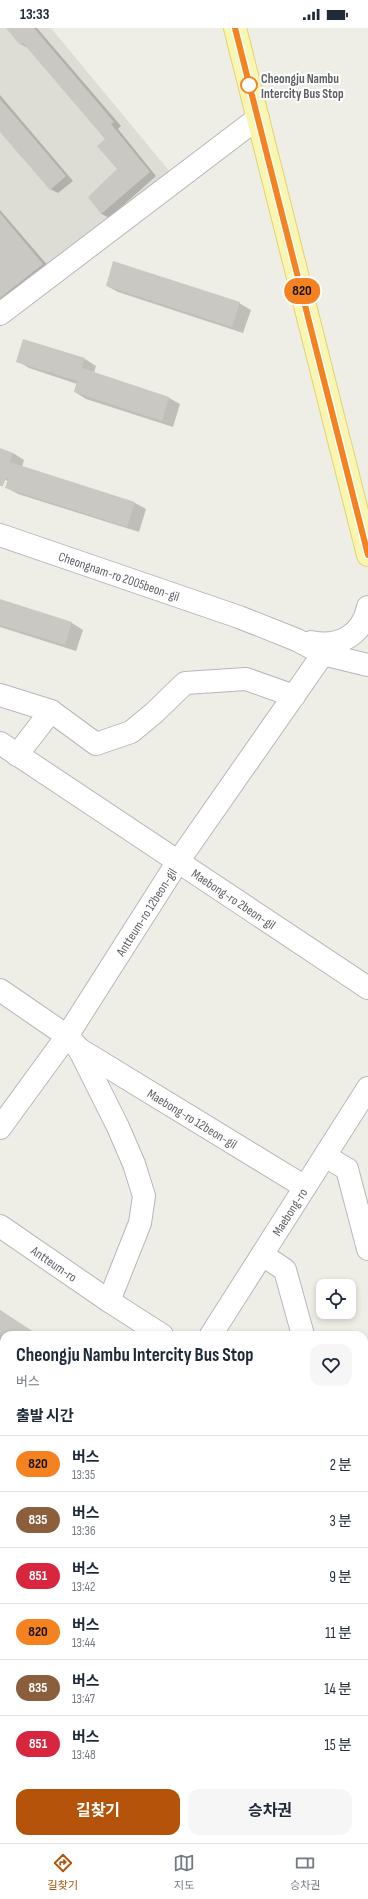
<!DOCTYPE html>
<html lang="ko">
<head>
<meta charset="utf-8">
<style>
  :root { --surface:#fff; --page:#f6f6f7; --text:#1f2937; --muted:#747a83; --line:#e0e1e3; --accent:#b45309 }
  body { margin:0; font-family:"Sofia Sans Condensed","Noto Sans KR",sans-serif; background:var(--page); color:var(--text); height:100vh; display:flex; flex-direction:column; font-size:15px; white-space:nowrap }
  * { box-sizing:border-box; margin:0 }
  p { font-size:13px; color:var(--muted) }
  .icon { flex:none; width:22px; height:22px; fill:none; stroke:currentColor; stroke-width:2; stroke-linecap:round; stroke-linejoin:round }
  .map { position:relative; flex:1; overflow:hidden }
  .details { position:absolute; left:0px; top:1303px; width:368px; height:512px; display:flex; flex-direction:column; background:var(--surface); border-radius:12px 12px 0 0; box-shadow:0 2px 6px #0003 }
  .details>* { flex:none }
  .badge { padding:0 8px; border-radius:13px; font-size:14px; line-height:26px }
  .controls { position:absolute; left:316px; top:1251px; display:grid; gap:8px }
  .controls a { display:grid; place-items:center; width:40px; height:40px; border-radius:8px; background:var(--surface); box-shadow:0 2px 6px #0003; font-size:20px }
  .map>.badge { position:absolute; translate:-50% -50%; box-shadow:0 0 0 2px #fff }
  h2 { padding:0 16px; font-size:15px; line-height:36px }
  .round { display:grid; place-items:center; flex:none; width:42px; height:42px; border-radius:12px; background:var(--page) }
  .head { display:flex; align-items:center; justify-content:space-between; height:68px; padding:0 16px }
  h1 { font-size:19px; font-weight:700; line-height:30px }
  .button { display:flex; gap:8px; margin-top:auto; padding:8px 16px }
  .button a { flex:1; height:46px; border-radius:12px; background:var(--accent); color:#fff; font-size:16px; font-weight:700; line-height:46px; text-align:center }
  .button a+a { background:var(--page); color:var(--text) }
  ul { padding:0; list-style:none }
  li { display:flex; align-items:center; gap:12px; height:56px; padding:0 16px; border-top:1px solid var(--line) }
  li div { flex:1 }
  li b { display:block; font-size:15px }
  li em { font-style:normal }
  li .badge { min-width:44px; font-weight:700; text-align:center }
  .status { display:flex; justify-content:space-between; align-items:center; height:28px; padding:0 20px; background:var(--surface); direction:ltr }
  .status svg { height:11px; fill:currentColor }
  .tabs { display:flex; justify-content:space-around; align-items:center; height:56px; border-top:1px solid var(--line); background:var(--surface); font-size:11px; color:var(--muted) }
  .tabs a { display:grid; justify-items:center; gap:2px }
  .tabs .selected { color:var(--accent) }
  .map>svg:first-child { display:block }
  .education { fill:#deddd5 }
  .park { fill:#c5e4c9 }
  .shadow { fill:#0003 }
  .building { fill:#cac8c3 }
  .lines { fill:none; stroke-linecap:round; stroke-linejoin:round }
  .minor-casing { stroke:#b6b7bc; stroke-width:24 }
  .major-casing { stroke:#e5d369; stroke-width:24 }
  .minor { stroke:#fff; stroke-width:22 }
  .major { stroke:#f8f6b2; stroke-width:22 }
  .line-casing { stroke:#fff; stroke-width:9 }
  .line { stroke:#f58220; stroke-width:6 }
  .stop-dot { fill:#fff; stroke:#f58220; stroke-width:2 }
  .labels { text-anchor:middle; stroke-width:4; stroke-linejoin:round; paint-order:stroke }
  .stop-label { font-size:13px; font-weight:bold; fill:#5e6065; stroke:#fff; text-anchor:start }
  .street-label { font-size:13px; fill:#5e6065; stroke:#fff }
</style>
</head>
<body>
<div class="status"><b>13:33</b><svg viewBox="0 0 49 12"><path d="M0 12V9h3v3zM5 12V6h3v6zM10 12V3h3v9zM15 12V0h3v12zM26 1h20v11H26zM47 4h2v5h-2z"/></svg></div>
<div class="map">
<svg width="368" height="1815" viewBox="0 0 368 1815">
  <rect width="100%" height="100%" fill="#efeee6"/>
  <path class="education" d="M 0,0 L 51,0 L 170,144 L 0,280 Z"/>
  <path class="park" d="M 364,1552 L 368,1565 L 368,1592 L 364,1592 Z"/>
  <g class="shadow">
    <path d="M 7,0 L 37,0 L 121,98 L 118,101 L 156,148 L 109,190 L 102,186 L 89,169 L 119,141 L 107,111 L 28,20 L 21,16 Z"/>
    <path d="M 0,67 L 73,153 L 58,165 L 50,161 L 0,103 Z"/>
    <path d="M 0,182 L 50,240 L 0,280 Z"/>
    <path d="M 107,258 L 239,275 L 251,282 L 243,305 L 118,264 Z"/>
    <path d="M 24,312 L 85,331 L 96,338 L 94,345 L 169,370 L 180,376 L 173,399 L 86,371 L 75,364 L 77,356 L 29,340 L 17,333 Z"/>
    <path d="M 0,421 L 13,425 L 24,432 L 22,439 L 135,475 L 146,481 L 139,504 L 18,466 L 7,460 L 9,453 L 0,451 Z"/>
    <path d="M 0,572 L 72,595 L 83,602 L 76,623 L 0,599 Z"/>
    <path d="M 0,1282 L 38,1307 L 4,1307 L 4,1326 L 0,1323 Z"/>
    <path d="M 4,1492 L 4,1526 L 0,1524 L 0,1498 Z"/>
    <path d="M 4,1736 L 4,1768 L 0,1769 L 0,1737 Z"/>
  </g>
  <g class="building">
    <path d="M 6,0 L 34,0 L 114,94 L 111,96 L 150,144 L 101,186 L 88,169 L 117,141 L 97,118 L 105,111 L 23,15 L 20,17 Z"/>
    <path d="M 0,71 L 66,148 L 50,162 L 0,104 Z"/>
    <path d="M 0,185 L 43,236 L 0,270 Z"/>
    <path d="M 113,233 L 240,274 L 232,299 L 106,258 Z"/>
    <path d="M 23,311 L 85,330 L 82,340 L 169,369 L 162,393 L 74,364 L 77,353 L 16,334 Z"/>
    <path d="M 0,420 L 13,425 L 10,434 L 135,474 L 127,499 L 5,460 L 8,451 L 6,450 L 3,458 L 0,458 Z"/>
    <path d="M 0,571 L 72,594 L 65,617 L 0,597 Z"/>
    <path d="M 0,1282 L 38,1307 L 0,1307 Z"/>
  </g>
  <g class="lines">
    <g class="minor-casing">
      <g id="minor">
        <path d="M 0,286 L 258,90"/>
        <path id="s1" d="M 0,507 L 239,589 L 297,612 L 323,626 L 368,637"/>
        <path d="M 311,614 C 338,620 362,608 368,579"/>
        <path d="M 0,667 L 51,683 L 96,716 L 131,704 L 154,685 L 185,655 L 246,651 L 294,668"/>
        <path id="s2" d="M 0,715 L 368,960"/>
        <path d="M 17,727 L 51,683"/>
        <path id="s3" d="M 0,962 L 67,1008 L 79,1021 L 305,1159"/>
        <path d="M 79,1021 L 118,1099 L 134,1136 L 144,1168 L 140,1195 L 109,1273"/>
        <path id="s4" d="M 0,1100 L 67,1008 L 177,835 L 323,626"/>
        <path d="M 325,1128 L 347,1141 L 368,1221"/>
        <path id="s5" d="M 0,1198 L 109,1273 L 162,1307"/>
        <path d="M 263,1227 L 285,1242 L 303,1307"/>
        <path id="s6" d="M 211,1307 L 368,1060"/>
        <path d="M 0,1417 L 4,1420"/>
        <path d="M 364,1499 L 368,1498"/>
        <path d="M 364,1525 L 368,1538"/>
        <path d="M 364,1596 L 368,1595"/>
        <path d="M 0,1631 L 4,1628"/>
        <path d="M 364,1688 L 368,1686"/>
        <path d="M 235,1811 L 240,1815"/>
        <path d="M 343,1811 L 344,1815"/>
      </g>
    </g>
    <g class="major-casing">
      <path id="major" d="M 235,0 L 368,527"/>
    </g>
    <use href="#minor" class="minor"/>
    <use href="#major" class="major"/>
  </g>
  <g class="lines">
    <g class="line-casing">
      <path id="line" d="M 235,0 L 368,527"/>
    </g>
    <use href="#line" class="line"/>
  </g>
  <circle class="stop-dot" cx="249" cy="57" r="8"/>
  <g class="labels">
    <g class="stop-label">
      <text x="261" y="55">Cheongju Nambu<tspan x="261" dy="15">Intercity Bus Stop</tspan></text>
    </g>
    <g class="street-label">
      <text dy="5" stroke="none"><textPath href="#s1" startOffset="126">Cheongnam-ro 2005beon-gil</textPath></text>
      <text dy="5" stroke="none"><textPath href="#s2" startOffset="281">Maebong-ro 2beon-gil</textPath></text>
      <text dy="5" stroke="none"><textPath href="#s4" startOffset="261">Antteum-ro 12beon-gil</textPath></text>
      <text dy="5" stroke="none"><textPath href="#s3" startOffset="232">Maebong-ro 12beon-gil</textPath></text>
      <text dy="5" stroke="none"><textPath href="#s6" startOffset="146">Maebong-ro</textPath></text>
      <text dy="5" stroke="none"><textPath href="#s5" startOffset="66">Antteum-ro</textPath></text>
    </g>
  </g>
</svg>
<div class="controls">
<a><svg class="icon" aria-label="locate" viewBox="0 0 24 24"><circle cx="12" cy="12" r="6"/><path d="M12 2v4M12 18v4M2 12h4M18 12h4"/></svg></a>
</div>
<b class="badge" style="left:302px;top:263px;background:#f58220;color:#111">820</b>
<section class="details">
<div class="head"><div><h1>Cheongju Nambu Intercity Bus Stop</h1><p>버스</p></div><a class="round"><svg class="icon" aria-label="heart" viewBox="0 0 24 24"><path d="M12 20l-8-8c-3-5 5-10 8-4 3-6 11-1 8 4z"/></svg></a></div>
<h2>출발 시간</h2>
<ul>
<li><span class="badge" style="background:#f58220;color:#111">820</span><div><b>버스</b><p>13:35</p></div><em>2 분</em></li>
<li><span class="badge" style="background:#8b5e3c;color:#fff">835</span><div><b>버스</b><p>13:36</p></div><em>3 분</em></li>
<li><span class="badge" style="background:#d7263d;color:#fff">851</span><div><b>버스</b><p>13:42</p></div><em>9 분</em></li>
<li><span class="badge" style="background:#f58220;color:#111">820</span><div><b>버스</b><p>13:44</p></div><em>11 분</em></li>
<li><span class="badge" style="background:#8b5e3c;color:#fff">835</span><div><b>버스</b><p>13:47</p></div><em>14 분</em></li>
<li><span class="badge" style="background:#d7263d;color:#fff">851</span><div><b>버스</b><p>13:48</p></div><em>15 분</em></li>
</ul>
<div class="button"><a>길찾기</a><a>승차권</a></div>
</section>
</div>
<nav class="tabs">
<a class="selected"><svg class="icon" aria-label="directions" viewBox="0 0 24 24"><path d="M12 3l9 9-9 9-9-9zM9 14v-3h6M13 9l2 2-2 2"/></svg>길찾기</a>
<a><svg class="icon" aria-label="map" viewBox="0 0 24 24"><path d="M3 6l6-2 6 2 6-2v14l-6 2-6-2-6 2zM9 4v14M15 6v14"/></svg>지도</a>
<a><svg class="icon" aria-label="tickets" viewBox="0 0 24 24"><path d="M3 7h18v10H3zM15 7v10"/></svg>승차권</a>
</nav>
</body>
</html>
